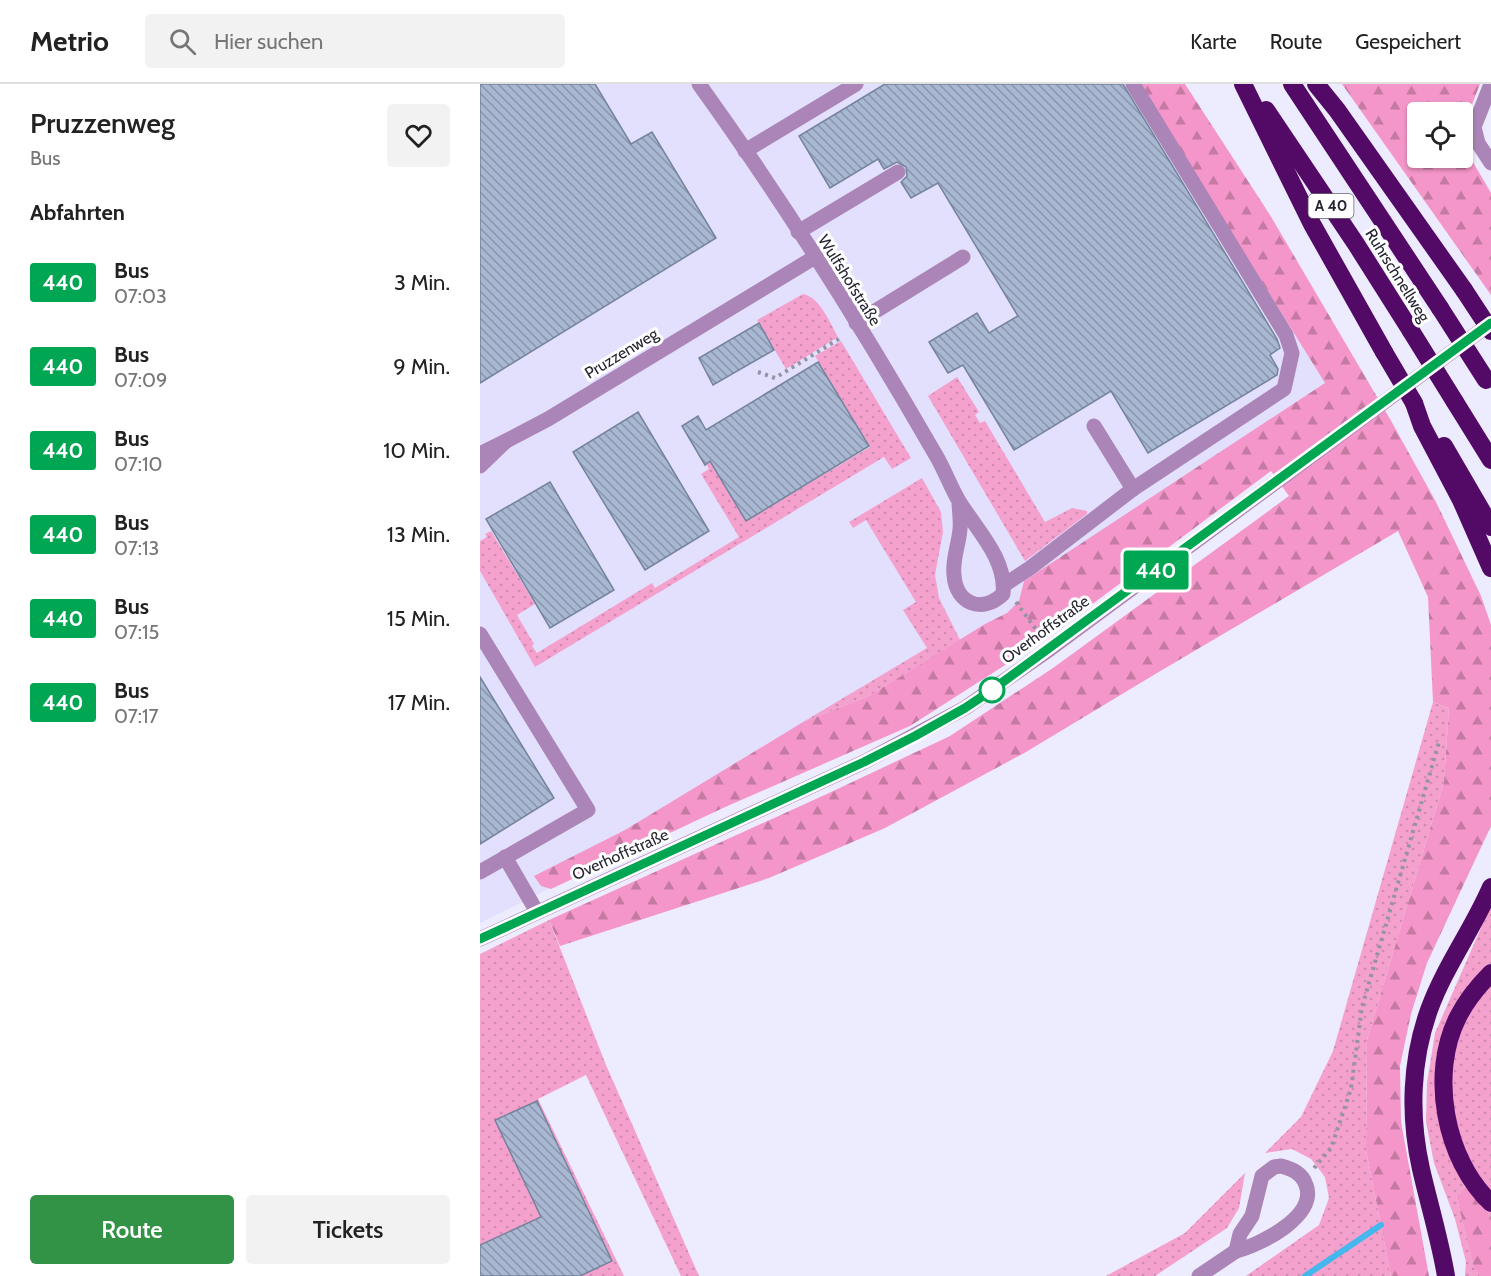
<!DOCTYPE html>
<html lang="de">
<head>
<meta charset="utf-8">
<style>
  :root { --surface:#fff; --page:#f2f2f2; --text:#222; --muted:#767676; --line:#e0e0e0; --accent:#329245 }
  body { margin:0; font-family:Cabin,sans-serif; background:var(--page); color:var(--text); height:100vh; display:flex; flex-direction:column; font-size:22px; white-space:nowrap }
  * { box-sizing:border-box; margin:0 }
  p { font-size:20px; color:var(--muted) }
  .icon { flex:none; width:33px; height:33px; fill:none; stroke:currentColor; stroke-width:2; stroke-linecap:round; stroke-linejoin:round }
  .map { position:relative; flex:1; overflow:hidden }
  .sheet { display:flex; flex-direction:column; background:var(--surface); width:480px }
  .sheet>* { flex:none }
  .badge { padding:0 12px; border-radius:4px; font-size:21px; line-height:39px }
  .fabs { position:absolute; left:927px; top:18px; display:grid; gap:12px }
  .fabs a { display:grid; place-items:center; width:66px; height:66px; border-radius:6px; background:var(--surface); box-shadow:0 2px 4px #0004; font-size:30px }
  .map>.badge { position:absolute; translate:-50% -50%; box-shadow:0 0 0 3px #fff }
  h2 { padding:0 30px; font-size:22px; line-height:54px }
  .round { display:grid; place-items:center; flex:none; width:63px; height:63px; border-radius:6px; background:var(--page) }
  .summary { display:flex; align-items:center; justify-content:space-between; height:102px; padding:0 30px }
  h1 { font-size:28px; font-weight:600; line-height:45px }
  .action { display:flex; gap:12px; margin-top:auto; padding:12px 30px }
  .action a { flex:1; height:69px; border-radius:6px; background:var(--accent); color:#fff; font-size:24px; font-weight:600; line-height:69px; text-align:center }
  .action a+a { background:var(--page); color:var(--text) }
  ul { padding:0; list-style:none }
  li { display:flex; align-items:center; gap:18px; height:84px; padding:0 30px }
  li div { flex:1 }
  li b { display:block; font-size:22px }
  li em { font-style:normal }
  li .badge { min-width:66px; font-weight:700; text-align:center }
  header { display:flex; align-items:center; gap:36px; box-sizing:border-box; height:84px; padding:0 30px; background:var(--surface); border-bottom:2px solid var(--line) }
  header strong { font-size:28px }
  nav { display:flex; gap:33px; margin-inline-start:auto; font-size:21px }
  .search { width:420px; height:54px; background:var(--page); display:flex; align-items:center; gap:15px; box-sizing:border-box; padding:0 21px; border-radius:6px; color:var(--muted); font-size:22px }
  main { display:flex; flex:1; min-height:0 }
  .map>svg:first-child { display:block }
  .built { fill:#e3e0fe }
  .grass { fill:url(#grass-dots) }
  .forest { fill:url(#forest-firs) }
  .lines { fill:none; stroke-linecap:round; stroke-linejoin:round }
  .stream { stroke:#44b8ed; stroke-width:6 }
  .building { fill:url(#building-back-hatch); stroke:#74839b; stroke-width:1.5 }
  .path { stroke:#9493a3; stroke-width:4; stroke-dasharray:3 4.5; stroke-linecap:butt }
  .minor { stroke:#ab85b7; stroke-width:15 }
  .highway { stroke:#530966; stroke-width:18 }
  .highway-bridge { stroke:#530966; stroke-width:18 }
  .line-casing { stroke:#fff; stroke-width:14 }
  .line { stroke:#00a651; stroke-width:9 }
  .stop-dot { fill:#fff; stroke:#00a651; stroke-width:3 }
  .labels { text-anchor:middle; stroke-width:6; stroke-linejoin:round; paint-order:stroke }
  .shield { fill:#fff; stroke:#66666e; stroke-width:1.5 }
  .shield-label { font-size:15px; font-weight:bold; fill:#252430 }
  .street-label { font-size:16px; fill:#252430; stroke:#fff }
</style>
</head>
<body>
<header>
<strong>Metrio</strong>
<div class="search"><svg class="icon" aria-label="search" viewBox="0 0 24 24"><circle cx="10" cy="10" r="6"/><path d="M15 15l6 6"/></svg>Hier suchen</div>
<nav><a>Karte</a><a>Route</a><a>Gespeichert</a></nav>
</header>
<main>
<section class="sheet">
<div class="summary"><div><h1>Pruzzenweg</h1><p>Bus</p></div><a class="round"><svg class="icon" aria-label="heart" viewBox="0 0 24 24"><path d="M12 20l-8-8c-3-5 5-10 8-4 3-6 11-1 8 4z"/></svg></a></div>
<h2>Abfahrten</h2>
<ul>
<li><span class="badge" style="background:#00a651;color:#fff">440</span><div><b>Bus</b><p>07:03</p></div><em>3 Min.</em></li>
<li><span class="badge" style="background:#00a651;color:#fff">440</span><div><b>Bus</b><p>07:09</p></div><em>9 Min.</em></li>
<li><span class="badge" style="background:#00a651;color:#fff">440</span><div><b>Bus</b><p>07:10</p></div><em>10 Min.</em></li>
<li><span class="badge" style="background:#00a651;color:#fff">440</span><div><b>Bus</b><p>07:13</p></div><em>13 Min.</em></li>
<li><span class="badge" style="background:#00a651;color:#fff">440</span><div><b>Bus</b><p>07:15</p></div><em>15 Min.</em></li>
<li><span class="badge" style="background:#00a651;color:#fff">440</span><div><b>Bus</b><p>07:17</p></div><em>17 Min.</em></li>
</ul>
<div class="action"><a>Route</a><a>Tickets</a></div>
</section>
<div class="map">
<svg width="1011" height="1192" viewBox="0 0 1011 1192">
  <defs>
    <pattern id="grass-dots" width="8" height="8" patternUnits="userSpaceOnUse" patternTransform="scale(1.5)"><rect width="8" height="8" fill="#f4a1ce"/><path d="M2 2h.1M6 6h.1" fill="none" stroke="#d18ab1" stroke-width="1.8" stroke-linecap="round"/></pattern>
    <pattern id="forest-firs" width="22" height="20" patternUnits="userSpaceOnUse" patternTransform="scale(1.5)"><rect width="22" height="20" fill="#f496ca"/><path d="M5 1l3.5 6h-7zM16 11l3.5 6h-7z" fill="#c57aa4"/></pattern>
    <pattern id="building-back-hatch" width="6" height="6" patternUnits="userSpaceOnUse" patternTransform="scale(1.5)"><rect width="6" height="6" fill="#a9b8d2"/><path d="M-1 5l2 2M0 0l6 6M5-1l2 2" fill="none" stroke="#8995ab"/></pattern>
  </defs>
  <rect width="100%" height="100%" fill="#edebfe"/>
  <path class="built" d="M 0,0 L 666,0 L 855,303 L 321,680 L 0,839 Z"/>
  <g class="grass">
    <path d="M 323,210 C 340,213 350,239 358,253 L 306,285 L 277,236 Z"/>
    <path d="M 361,257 L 431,374 L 412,385 L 404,373 L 55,583 L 0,487 L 0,457 L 7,453 L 5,450 L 11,447 L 55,520 L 37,531 L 54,560 L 52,562 L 57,569 L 172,499 L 175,504 L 259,453 L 221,390 L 229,385 L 226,380 L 230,378 L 266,437 L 390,363 L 335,272 Z"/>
    <path d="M 477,293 L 499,328 L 495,331 L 500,339 L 505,337 L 565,438 L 592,424 L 607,427 L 607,430 L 545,477 L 448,312 Z"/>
    <path d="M 442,394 L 461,428 L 463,448 L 455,491 L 459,514 L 480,556 L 389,612 L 323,638 L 447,564 L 423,526 L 436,518 L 386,436 L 373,444 L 369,438 Z"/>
    <path d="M 953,618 L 969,624 L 964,698 L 887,956 L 886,1066 L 911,1192 L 766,1192 L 839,1141 L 849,1114 L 845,1093 L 831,1075 L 812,1065 L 785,1069 L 821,1033 L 853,967 Z"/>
    <path d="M 1011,821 L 1011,1132 L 987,1105 L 976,1111 L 994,1183 L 1000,1192 L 985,1192 L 986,1178 L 975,1135 L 954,1079 L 946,1038 L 947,999 L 955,949 Z"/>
    <path d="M 69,836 L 126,981 L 219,1192 L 201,1192 L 106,991 L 58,1015 L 144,1192 L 0,1192 L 0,870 Z"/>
    <path d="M 765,1089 L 759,1124 L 747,1144 L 675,1192 L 626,1192 L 705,1149 Z"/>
  </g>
  <g class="forest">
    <path d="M 659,0 L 705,0 L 790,131 L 910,335 L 956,418 L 1001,512 L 1011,541 L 1011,742 L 947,879 L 931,930 L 920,982 L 921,1038 L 949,1192 L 911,1192 L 886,1066 L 887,956 L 964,698 L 969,624 L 953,618 L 948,513 L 918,447 L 677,589 L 546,668 L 405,744 L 289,794 L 80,862 L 69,836 L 349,709 L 470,652 L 573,584 L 809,412 L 791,387 L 564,556 L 430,642 L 243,724 L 71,805 L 61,802 L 54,792 L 145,746 L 323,638 L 389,612 L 505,540 L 527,529 L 539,517 L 544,497 L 845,299 Z"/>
    <path d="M 862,0 L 1000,0 L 989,28 L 983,37 L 982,28 L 938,28 L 938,74 L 982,74 L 983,61 L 1011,109 L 1011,211 Z"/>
    <path d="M 987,1104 L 1011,1132 L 1011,1192 L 1000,1192 L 994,1184 L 976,1111 Z"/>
  </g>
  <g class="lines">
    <path class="stream" d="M 825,1192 L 901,1141"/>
  </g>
  <g class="building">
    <path d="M 0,0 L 115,0 L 151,60 L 172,48 L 236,154 L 0,299 Z"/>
    <path d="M 405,0 L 643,0 L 797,255 L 800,264 L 790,271 L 798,285 L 797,291 L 668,369 L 631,307 L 534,366 L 483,281 L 468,289 L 449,258 L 497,229 L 509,249 L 538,232 L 458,99 L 431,114 L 421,98 L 427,92 L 426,83 L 417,78 L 404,85 L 398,75 L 350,104 L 319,52 Z"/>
    <path d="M 279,239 L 294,266 L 233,301 L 219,274 Z"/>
    <path d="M 338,278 L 389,362 L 266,437 L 230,377 L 225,381 L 202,342 L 218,332 L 226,346 Z"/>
    <path d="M 158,328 L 229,447 L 165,486 L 93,368 Z"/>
    <path d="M 70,398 L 134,506 L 70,544 L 6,435 Z"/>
    <path d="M 0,593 L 74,714 L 0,760 Z"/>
    <path d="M 57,1017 L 132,1177 L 100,1192 L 0,1192 L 0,1161 L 61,1133 L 15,1036 Z"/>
  </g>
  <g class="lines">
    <g class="path">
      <path d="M 278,288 L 295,294 L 362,253"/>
      <path d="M 536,518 L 560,551"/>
      <path d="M 834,1084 L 851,1064 L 871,1005 L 882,923 L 959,658"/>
    </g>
    <g class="minor">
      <path d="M 219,0 C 304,118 382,243 454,368 C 464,384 470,402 479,417 C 496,445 527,475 523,510 C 502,530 476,520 474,491 C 472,476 479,460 480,445 C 481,436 479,426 479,417"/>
      <path d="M 653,0 L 806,251 L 812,269 L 804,305 L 653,405"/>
      <path d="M 1011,0 L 994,43 L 998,59 L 1011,79"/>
      <path d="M 265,67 L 376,0"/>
      <path d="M 318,148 L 418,88"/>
      <path d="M 376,239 L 483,173"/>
      <path d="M 26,357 L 68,335 L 335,173"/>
      <path d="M 0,370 L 26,357 L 0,382"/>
      <path d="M 524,501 L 550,484 L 653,405 L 614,342"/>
      <path d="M 0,550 L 108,726 L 0,788"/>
      <path d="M 25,773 L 57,828"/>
      <path d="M 0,855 L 384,678 L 485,624 L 570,565 L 1011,239"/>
      <path d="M 801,1082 C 812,1085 822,1089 826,1101 C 838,1132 780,1161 756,1167 L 760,1150 L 772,1132 L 782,1092 L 794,1083 Z"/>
      <path d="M 719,1192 L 756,1167"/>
    </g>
    <g class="highway">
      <path d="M 763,0 L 832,140 L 904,268"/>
      <path d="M 812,0 L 960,224"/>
      <path d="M 836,0 L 857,26 L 984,206"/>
      <path d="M 786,26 L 876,160 L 931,247"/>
      <path d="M 975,318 L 1011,376"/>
      <path d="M 934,319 L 942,342 L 981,416 L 1011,484"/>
      <path d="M 964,362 L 1011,443"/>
      <path d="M 1011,889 C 998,902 986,917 978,933 C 949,990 965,1076 1011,1119"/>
      <path d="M 966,1192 C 960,1156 949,1120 941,1085 C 929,1032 931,976 949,926 C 965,882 993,845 1011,803"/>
    </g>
    <g class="highway-bridge">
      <path d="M 984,206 L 1011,247"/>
      <path d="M 960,224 L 1006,296"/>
      <path d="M 931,247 L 975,318"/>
      <path d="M 904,268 L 934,319"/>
    </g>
  </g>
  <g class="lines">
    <g class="line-casing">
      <path id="line" d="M 0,855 L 384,678 L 435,652 L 485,624 L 512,606 L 1011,239"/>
    </g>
    <use href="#line" class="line"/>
  </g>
  <circle class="stop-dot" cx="512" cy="606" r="12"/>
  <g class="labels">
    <rect class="shield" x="828.5" y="110" width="45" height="24" rx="4.5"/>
    <g class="shield-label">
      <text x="851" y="127">A 40</text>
    </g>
    <g class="street-label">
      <text transform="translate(918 191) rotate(58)" y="6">Ruhrschnellweg</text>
      <text transform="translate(370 196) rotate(58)" y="6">Wulfshofstraße</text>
      <text transform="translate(141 269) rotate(-31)" y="6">Pruzzenweg</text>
      <text transform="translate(565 545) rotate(-36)" y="6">Overhoffstraße</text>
      <text transform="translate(140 770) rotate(-24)" y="6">Overhoffstraße</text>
    </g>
  </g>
</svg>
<div class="fabs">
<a><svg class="icon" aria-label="locate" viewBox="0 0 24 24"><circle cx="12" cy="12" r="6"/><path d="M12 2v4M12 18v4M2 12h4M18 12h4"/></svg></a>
</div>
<b class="badge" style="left:676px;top:486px;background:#00a651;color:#fff">440</b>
</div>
</main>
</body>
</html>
